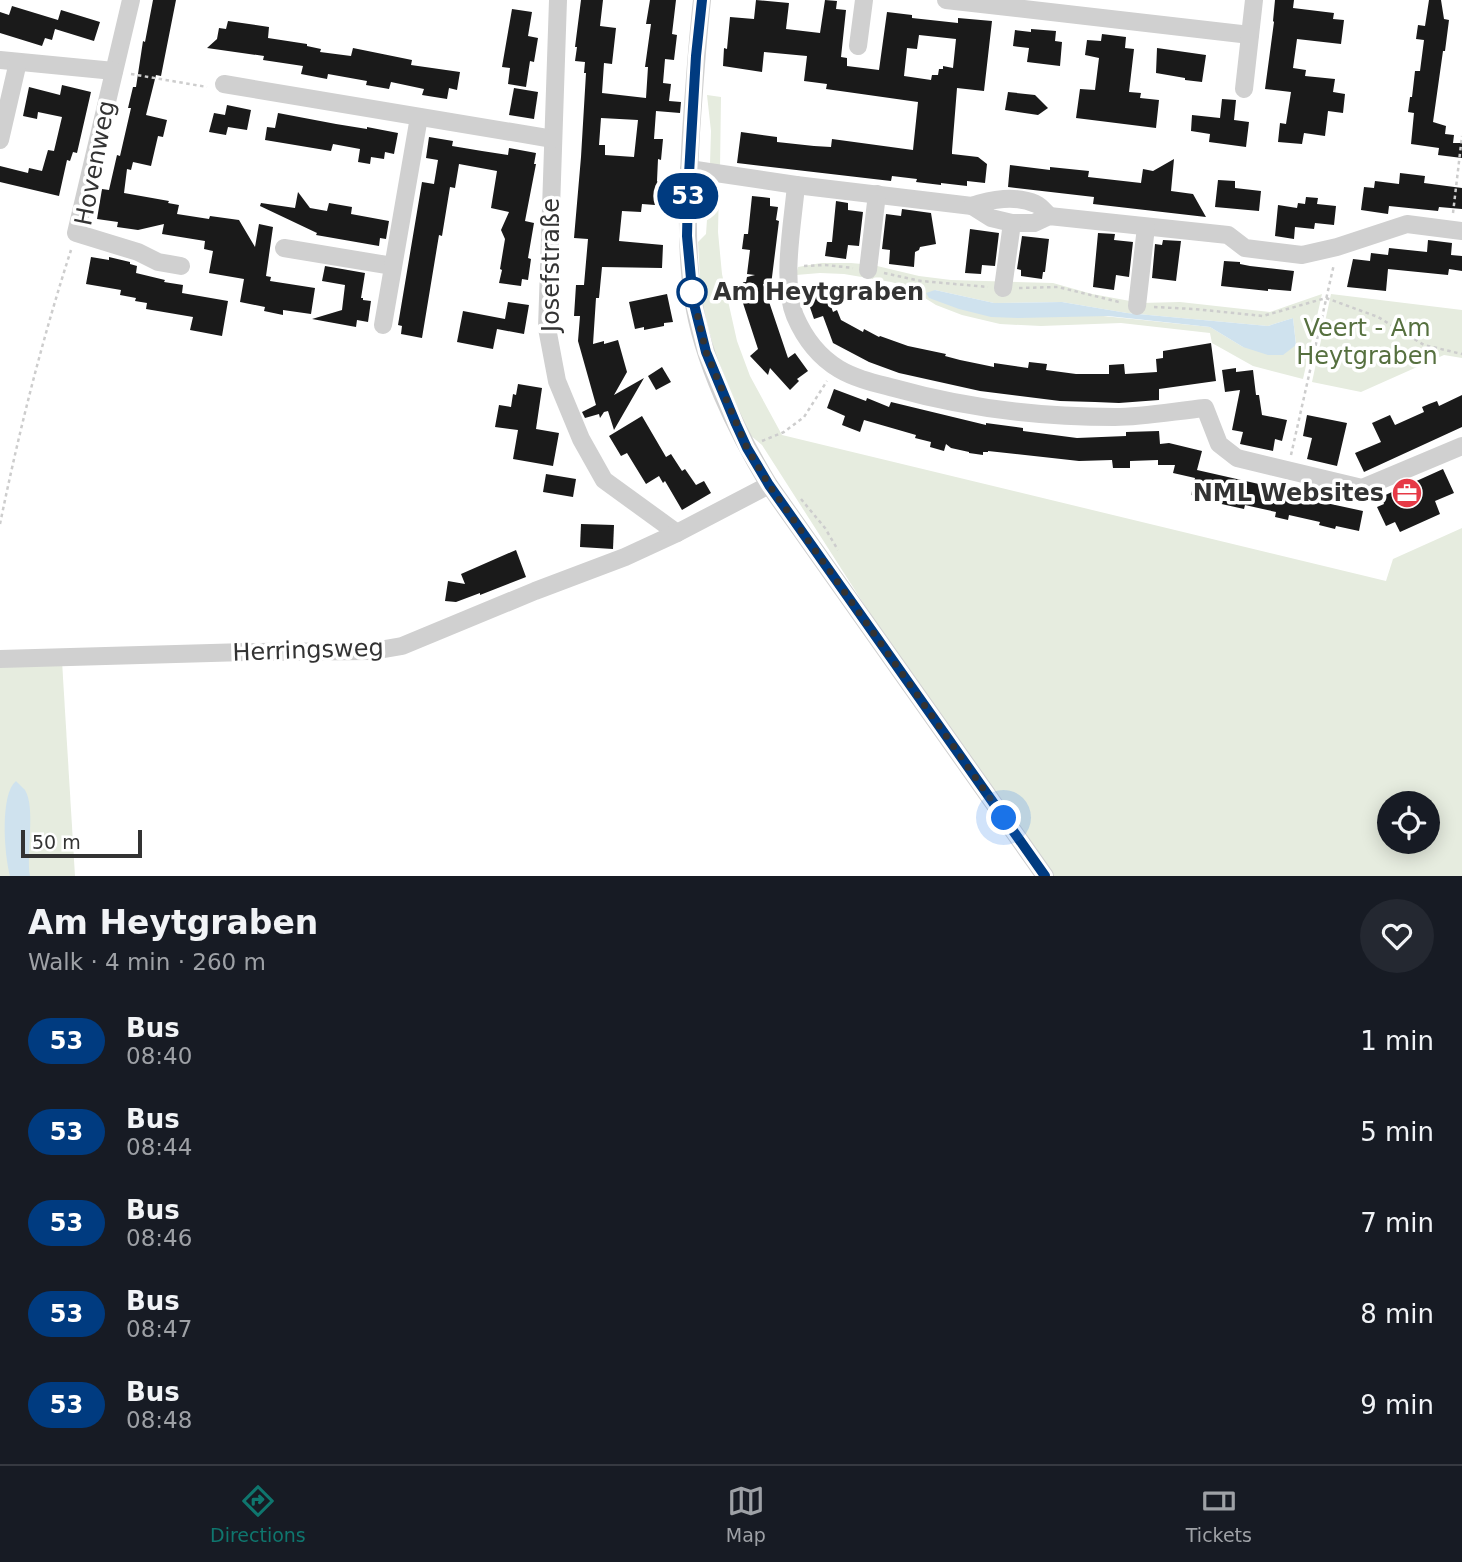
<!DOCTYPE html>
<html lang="en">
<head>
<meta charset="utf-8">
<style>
  :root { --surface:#171b24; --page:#242831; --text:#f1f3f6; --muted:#9ea1a6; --line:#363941; --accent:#0f766e }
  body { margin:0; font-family:"DejaVu Sans",sans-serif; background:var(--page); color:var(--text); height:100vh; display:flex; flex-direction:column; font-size:26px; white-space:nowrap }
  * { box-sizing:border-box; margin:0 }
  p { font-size:23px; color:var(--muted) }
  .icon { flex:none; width:38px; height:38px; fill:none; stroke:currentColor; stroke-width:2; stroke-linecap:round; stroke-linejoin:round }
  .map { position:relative; height:876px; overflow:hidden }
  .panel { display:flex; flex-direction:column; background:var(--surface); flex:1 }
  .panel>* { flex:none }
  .badge { padding:0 14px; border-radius:23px; font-size:24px; line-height:46px }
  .tools { position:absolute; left:1377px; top:791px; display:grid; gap:14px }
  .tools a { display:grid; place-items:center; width:63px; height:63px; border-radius:50%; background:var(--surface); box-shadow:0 4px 18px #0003; font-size:35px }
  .scale { position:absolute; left:21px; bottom:18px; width:121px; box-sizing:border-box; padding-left:7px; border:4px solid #333; border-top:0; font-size:19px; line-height:24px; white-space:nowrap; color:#333; -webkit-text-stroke:5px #fff; paint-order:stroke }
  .you { position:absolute; width:35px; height:35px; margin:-18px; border:5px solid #fff; border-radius:50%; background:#1a73e8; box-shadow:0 0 0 10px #1a73e833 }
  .map>.badge { position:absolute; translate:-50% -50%; box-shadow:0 0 0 4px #fff }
  .round { display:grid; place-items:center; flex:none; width:74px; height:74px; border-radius:37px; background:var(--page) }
  .summary { display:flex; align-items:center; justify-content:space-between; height:119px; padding:0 28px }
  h1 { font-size:33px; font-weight:700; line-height:52px }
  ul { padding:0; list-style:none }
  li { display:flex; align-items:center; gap:21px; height:91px; padding:0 28px }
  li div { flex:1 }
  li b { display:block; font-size:26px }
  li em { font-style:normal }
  li .badge { min-width:77px; font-weight:700; text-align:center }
  .tab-bar { display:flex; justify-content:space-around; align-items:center; height:98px; border-top:2px solid var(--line); background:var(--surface); font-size:19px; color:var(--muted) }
  .tab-bar a { display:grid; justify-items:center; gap:4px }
  .tab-bar .selected { color:var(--accent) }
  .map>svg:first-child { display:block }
  .green { fill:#e6ecdf; fill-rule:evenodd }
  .water { fill:#cfe2ee }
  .building { fill:#1a1a1a; fill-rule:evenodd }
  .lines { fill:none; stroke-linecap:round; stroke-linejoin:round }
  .path { stroke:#cdcdcd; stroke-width:2.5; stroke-dasharray:3.5 3.5; stroke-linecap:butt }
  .minor { stroke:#d0d0d0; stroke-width:18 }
  .line-casing { stroke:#fff; stroke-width:16 }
  .line { stroke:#003b80; stroke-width:10 }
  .walk { stroke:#333; stroke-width:7; stroke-dasharray:0 12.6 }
  .stop-dot { fill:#fff; stroke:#003b80; stroke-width:3.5 }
  .labels { text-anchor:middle; stroke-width:7; stroke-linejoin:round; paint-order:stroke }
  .street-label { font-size:24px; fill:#333; stroke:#fff }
  .stop-label { font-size:24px; font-weight:bold; fill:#333; stroke:#fff; text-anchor:start }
  .park-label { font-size:24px; fill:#56703f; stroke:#fff }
  .poi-label { font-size:24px; font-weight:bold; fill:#333; stroke:#fff; text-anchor:end }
</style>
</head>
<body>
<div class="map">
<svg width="1462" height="876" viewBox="0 0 1462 876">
  <rect width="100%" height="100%" fill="#fff"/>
  <g class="green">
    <path d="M 707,95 L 721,97 L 720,169 L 710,164 L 711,131 Z"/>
    <path d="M 719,188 L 718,232 L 722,274 L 737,341 L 750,376 L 782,435 L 1386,581 L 1393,559 L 1462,528 L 1462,876 L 1038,876 L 762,445 L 744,430 L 715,353 L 701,299 L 698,242 L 706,234 L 709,191 ZM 1390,803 L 1428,803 L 1428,842 L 1390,842 Z"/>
    <path d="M 821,263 L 851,263 L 873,265 L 919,276 L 951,280 L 1053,283 L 1092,294 L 1141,303 L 1180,302 L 1270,312 L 1322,294 L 1303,379 L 1253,366 L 1212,343 L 1210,333 L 1121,323 L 1041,326 L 1000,324 L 962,315 L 936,305 L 906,286 L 891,282 L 844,274 L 820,273 L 796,275 L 798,267 ZM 935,290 L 994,303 L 1062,302 L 1127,313 L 1268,326 L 1293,318 L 1296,344 L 1243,347 L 1210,327 L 929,298 Z"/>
    <path d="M 1331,294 L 1462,310 L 1462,358 L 1444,355 L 1361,392 L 1312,382 Z"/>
    <path d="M 62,661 L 75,876 L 0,876 L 0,663 Z"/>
  </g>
  <g class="water">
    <path d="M 935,290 L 994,303 L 1062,302 L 1127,313 L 1268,326 L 1293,318 L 1296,345 L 1283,355 L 1268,355 L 1243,347 L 1210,327 L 1108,316 L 1018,318 L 991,317 L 959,309 L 929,298 L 926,293 Z"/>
    <path d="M 16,781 C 17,782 24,789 25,790 C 36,808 26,853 30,876 L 10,876 C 4,853 0,794 16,781 Z"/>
  </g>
  <g class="building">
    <path d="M 153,0 L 176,0 L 161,76 L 156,75 L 146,115 L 167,120 L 163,137 L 158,136 L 151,166 L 133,162 L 131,170 L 127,169 L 124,193 L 169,201 L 168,203 L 179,205 L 177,214 L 209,219 L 210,216 L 239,220 L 255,247 L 259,224 L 273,227 L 266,276 L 271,277 L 270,281 L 315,288 L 311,314 L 283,310 L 283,315 L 264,311 L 265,307 L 240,302 L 244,279 L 209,273 L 213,251 L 204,249 L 205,241 L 162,234 L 164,224 L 138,230 L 117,227 L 118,222 L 97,219 L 102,189 L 109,190 L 117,155 L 120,156 L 131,108 L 128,108 L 133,87 L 136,87 L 143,41 L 145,42 Z"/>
    <path d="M 581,0 L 603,0 L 600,26 L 616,28 L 612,64 L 604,63 L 602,93 L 646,98 L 648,67 L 645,67 L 651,24 L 646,24 L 650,0 L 676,0 L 672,34 L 677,35 L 674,60 L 665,59 L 663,83 L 671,84 L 669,101 L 681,102 L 680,113 L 656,111 L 654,139 L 663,139 L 661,160 L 658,159 L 657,181 L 660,185 L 660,191 L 656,193 L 655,205 L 642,204 L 641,212 L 622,211 L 619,241 L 663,245 L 662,268 L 602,267 L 599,298 L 596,298 L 593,344 L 604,341 L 604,344 L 618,340 L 627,372 L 614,395 L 644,378 L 614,430 L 608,411 L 604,412 L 600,418 L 599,414 L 585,418 L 582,412 L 596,405 L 578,341 L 580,316 L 574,316 L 576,285 L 584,285 L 588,239 L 574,238 L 581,157 L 586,73 L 584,73 L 585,62 L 575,61 L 577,47 L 575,47 ZM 601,118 L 638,120 L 634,157 L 605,155 L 605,145 L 599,145 Z"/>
    <path d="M 756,0 L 789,3 L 786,29 L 820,33 L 825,0 L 837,1 L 836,9 L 846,10 L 841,57 L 847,58 L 847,66 L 879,70 L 887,12 L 912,15 L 912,18 L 958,23 L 958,18 L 992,21 L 984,91 L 957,88 L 952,151 L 952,154 L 978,157 L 987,164 L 985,183 L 967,181 L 967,186 L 941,183 L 941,185 L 916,182 L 917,179 L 892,176 L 891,181 L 737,163 L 741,132 L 777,137 L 777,142 L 814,146 L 831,147 L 832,139 L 913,150 L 918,102 L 826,89 L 827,84 L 804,81 L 807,56 L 764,52 L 762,72 L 723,66 L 724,48 L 727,49 L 730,17 L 754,19 ZM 919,35 L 956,39 L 953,68 L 943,66 L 943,69 L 939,69 L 938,75 L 932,75 L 931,80 L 904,76 L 907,48 L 917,49 Z"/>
    <path d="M 1275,0 L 1294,0 L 1293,8 L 1334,13 L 1333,19 L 1344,20 L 1341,44 L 1297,39 L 1293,68 L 1306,70 L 1305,76 L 1335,79 L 1333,92 L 1345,94 L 1343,113 L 1328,111 L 1325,136 L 1304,133 L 1302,144 L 1278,142 L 1280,123 L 1286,124 L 1291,92 L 1265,89 L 1274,22 L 1273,21 Z"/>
    <path d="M 1429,0 L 1441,0 L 1444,19 L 1449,20 L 1445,51 L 1443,51 L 1433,122 L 1446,126 L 1445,134 L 1454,135 L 1453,143 L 1462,143 L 1462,158 L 1438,155 L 1439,148 L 1411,144 L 1414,113 L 1408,112 L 1410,97 L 1412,97 L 1415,71 L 1420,71 L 1424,40 L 1416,39 L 1418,25 L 1425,26 Z"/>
    <path d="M 12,6 L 58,20 L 61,10 L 100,22 L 94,41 L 55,29 L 52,40 L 45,38 L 42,46 L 0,33 L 0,12 L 9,15 Z"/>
    <path d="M 512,9 L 532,12 L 528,36 L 538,38 L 534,62 L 530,61 L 526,87 L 508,84 L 510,68 L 502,67 Z"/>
    <path d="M 228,21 L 269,27 L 268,38 L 307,44 L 307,46 L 321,49 L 320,52 L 351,56 L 353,48 L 412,60 L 411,65 L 460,72 L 457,90 L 449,88 L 447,99 L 422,95 L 424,89 L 391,82 L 389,89 L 366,85 L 367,81 L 328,74 L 327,79 L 301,74 L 303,66 L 263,60 L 264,56 L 207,48 L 217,39 L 219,28 L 226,29 Z"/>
    <path d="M 1031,29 L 1056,31 L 1055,41 L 1062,42 L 1060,66 L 1027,62 L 1029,48 L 1013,46 L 1015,30 L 1031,32 Z"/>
    <path d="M 1102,34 L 1126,37 L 1125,48 L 1134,49 L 1129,92 L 1141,93 L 1140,98 L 1159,100 L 1156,128 L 1076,118 L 1080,89 L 1095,90 L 1099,58 L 1085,55 L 1087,40 L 1101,41 Z"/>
    <path d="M 1157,48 L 1206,55 L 1202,82 L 1185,80 L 1185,78 L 1156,73 Z"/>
    <path d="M 62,85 L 91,92 L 77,153 L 73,152 L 70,161 L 67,160 L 59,196 L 0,182 L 0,166 L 28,173 L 29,168 L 42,171 L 48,150 L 54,151 L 62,117 L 38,112 L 37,119 L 23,116 L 29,87 L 60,95 Z"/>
    <path d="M 514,88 L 538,92 L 534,119 L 509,115 Z"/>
    <path d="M 1008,92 L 1035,95 L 1048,108 L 1038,115 L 1005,110 Z"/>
    <path d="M 1222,99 L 1236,100 L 1234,120 L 1249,122 L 1246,147 L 1209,142 L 1210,134 L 1191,131 L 1192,115 L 1220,118 Z"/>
    <path d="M 227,105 L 251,110 L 247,130 L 228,127 L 226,135 L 209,132 L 214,113 L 225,115 Z"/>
    <path d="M 278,113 L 336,124 L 367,129 L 367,127 L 398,133 L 394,154 L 385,152 L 384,159 L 371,157 L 370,164 L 358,162 L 360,149 L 333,144 L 331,151 L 265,140 L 267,127 L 275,128 Z"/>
    <path d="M 429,137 L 453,141 L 452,146 L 482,151 L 508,155 L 509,148 L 536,153 L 534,164 L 536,164 L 525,221 L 534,223 L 528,258 L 531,259 L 528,280 L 522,279 L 521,286 L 499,283 L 502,270 L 500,269 L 505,239 L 501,230 L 509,212 L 491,208 L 497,171 L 459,164 L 455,188 L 450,187 L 442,236 L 439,235 L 422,338 L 401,334 L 402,326 L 398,325 L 422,182 L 434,184 L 438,160 L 426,158 Z"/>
    <path d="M 1174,159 L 1171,191 L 1193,194 L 1206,217 L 1093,204 L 1094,197 L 1008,187 L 1010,165 L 1050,170 L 1050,167 L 1089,171 L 1088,177 L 1141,183 L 1143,169 L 1153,171 Z"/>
    <path d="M 1400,173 L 1425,176 L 1424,183 L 1462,188 L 1462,209 L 1439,207 L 1438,211 L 1389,206 L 1388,214 L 1361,210 L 1364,187 L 1374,188 L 1375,181 L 1399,184 Z"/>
    <path d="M 1218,180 L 1235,181 L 1235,188 L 1261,191 L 1259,211 L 1215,207 Z"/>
    <path d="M 298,192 L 310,208 L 327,211 L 329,203 L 352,207 L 351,214 L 389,221 L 386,239 L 380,238 L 379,246 L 316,235 L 317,233 L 260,206 L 261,203 L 295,208 Z"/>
    <path d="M 752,196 L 770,198 L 770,206 L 778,207 L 776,220 L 779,221 L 771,285 L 763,284 L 788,358 L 795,353 L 808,371 L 797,379 L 799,381 L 790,390 L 770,368 L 768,375 L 750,356 L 758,349 L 741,297 L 743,282 L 746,282 L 747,277 L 755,275 L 747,274 L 750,250 L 742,249 L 744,234 L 748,234 Z"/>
    <path d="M 1306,197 L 1318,198 L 1317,204 L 1336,206 L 1334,225 L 1315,223 L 1314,229 L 1295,227 L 1294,239 L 1275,236 L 1278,205 L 1297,208 L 1298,203 L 1305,204 Z"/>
    <path d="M 836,201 L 848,203 L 848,210 L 863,212 L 859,246 L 848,245 L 846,259 L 825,256 L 827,242 L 832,242 Z"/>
    <path d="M 902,209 L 931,213 L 936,244 L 920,247 L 919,250 L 915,252 L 914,267 L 889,264 L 890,250 L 882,249 L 886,214 L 901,216 Z"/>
    <path d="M 970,229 L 999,233 L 995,266 L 982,265 L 981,274 L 965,273 Z"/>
    <path d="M 1098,233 L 1115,234 L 1114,240 L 1133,242 L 1129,277 L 1116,275 L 1114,290 L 1093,287 Z"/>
    <path d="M 1022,236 L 1049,239 L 1045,272 L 1043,272 L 1042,279 L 1021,276 L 1021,270 L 1017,269 Z"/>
    <path d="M 1163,240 L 1181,241 L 1176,281 L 1152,278 L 1155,244 L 1162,245 Z"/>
    <path d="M 1428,240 L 1452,243 L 1451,255 L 1462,256 L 1462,271 L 1449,269 L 1448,275 L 1388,269 L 1386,291 L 1347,287 L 1353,259 L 1370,261 L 1371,253 L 1388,255 L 1389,248 L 1427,252 Z"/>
    <path d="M 91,257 L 109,260 L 109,257 L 130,262 L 130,264 L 137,266 L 136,273 L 165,280 L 164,282 L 183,285 L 182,293 L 228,301 L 222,336 L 190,330 L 193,317 L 146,309 L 147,303 L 135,301 L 136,298 L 120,295 L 121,290 L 86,284 Z"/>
    <path d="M 1224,261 L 1240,262 L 1240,264 L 1250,266 L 1294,271 L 1291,291 L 1268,289 L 1268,291 L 1221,286 Z"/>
    <path d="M 325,266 L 365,273 L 361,298 L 363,298 L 363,300 L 371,301 L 368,322 L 357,320 L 356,327 L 312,319 L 342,310 L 345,285 L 322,281 Z"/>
    <path d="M 824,286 L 833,312 L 837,310 L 841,320 L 863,332 L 864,329 L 879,337 L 880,336 L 908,346 L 946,354 L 945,356 L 960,360 L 994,367 L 994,363 L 1028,368 L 1029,362 L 1047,364 L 1046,370 L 1076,374 L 1109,374 L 1109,365 L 1124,364 L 1125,374 L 1157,372 L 1156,359 L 1163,358 L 1163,351 L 1211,343 L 1216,381 L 1159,389 L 1159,400 L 1119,403 L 1095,402 L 1060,401 L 980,391 L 899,373 L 869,362 L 833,343 L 823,316 L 814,319 L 805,293 Z"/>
    <path d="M 667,294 L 673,322 L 664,323 L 664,326 L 644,330 L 644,327 L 635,329 L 629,302 Z"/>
    <path d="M 508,302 L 529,305 L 524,334 L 497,329 L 493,349 L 457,342 L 463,311 L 505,319 Z"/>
    <path d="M 662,367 L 671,382 L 656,390 L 648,376 Z"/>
    <path d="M 1236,368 L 1236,372 L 1253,370 L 1256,395 L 1259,395 L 1262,415 L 1287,420 L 1282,441 L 1275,439 L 1273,451 L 1240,444 L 1243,432 L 1232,430 L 1240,390 L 1225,392 L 1222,370 Z"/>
    <path d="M 518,384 L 542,388 L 536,429 L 559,433 L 553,466 L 513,459 L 518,430 L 495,427 L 499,405 L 511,407 L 513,394 L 516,395 Z"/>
    <path d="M 834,389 L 866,401 L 867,398 L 889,407 L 891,402 L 986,425 L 986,423 L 1023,428 L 1023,431 L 1077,438 L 1126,436 L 1126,432 L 1159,431 L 1160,444 L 1169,443 L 1202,451 L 1197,470 L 1294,492 L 1295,488 L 1303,490 L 1303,489 L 1328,495 L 1326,503 L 1363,511 L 1359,531 L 1336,526 L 1335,529 L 1319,525 L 1320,522 L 1289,515 L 1288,520 L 1275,517 L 1276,512 L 1245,505 L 1244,509 L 1208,501 L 1208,498 L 1191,495 L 1195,478 L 1173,473 L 1175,465 L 1158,465 L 1158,460 L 1130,461 L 1130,468 L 1113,468 L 1112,460 L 1079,461 L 988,451 L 988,452 L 983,452 L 983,455 L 969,453 L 969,452 L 951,448 L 946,444 L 944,451 L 930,447 L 931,442 L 915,438 L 916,435 L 864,420 L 860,432 L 842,425 L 845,416 L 827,408 Z"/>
    <path d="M 1462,395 L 1462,427 L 1364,472 L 1355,453 L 1381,442 L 1372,423 L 1390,415 L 1395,425 L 1424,412 L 1422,407 L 1429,404 L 1437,401 L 1439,406 Z"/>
    <path d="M 1307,415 L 1347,423 L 1337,466 L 1307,459 L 1312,438 L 1303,436 Z"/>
    <path d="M 642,416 L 666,457 L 671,454 L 682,471 L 685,469 L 696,485 L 704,481 L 711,493 L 682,510 L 665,481 L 663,483 L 659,476 L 646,484 L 627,453 L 621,456 L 609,436 Z"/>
    <path d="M 1443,469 L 1454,493 L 1435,501 L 1440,514 L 1400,532 L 1395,522 L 1386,526 L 1377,507 L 1384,504 L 1381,497 Z"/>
    <path d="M 546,474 L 576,479 L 573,497 L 543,492 Z"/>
    <path d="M 581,524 L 614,525 L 613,549 L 580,547 Z"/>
    <path d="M 516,550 L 526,577 L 480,595 L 480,593 L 456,602 L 445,601 L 448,581 L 465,584 L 461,574 Z"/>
  </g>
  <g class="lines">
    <g class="path">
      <path d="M 131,74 L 207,87"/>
      <path d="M 1453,213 L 1462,136"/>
      <path d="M 804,266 L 825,265 L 853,268"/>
      <path d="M 884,273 L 921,281 L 988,287"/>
      <path d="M 1019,288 L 1058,287 L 1119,302"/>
      <path d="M 1154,307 L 1194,309 L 1263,316 L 1326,298 L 1378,317 L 1424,345 L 1462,354"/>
      <path d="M 762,441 L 784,432 L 804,417 L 827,381"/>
      <path d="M 1291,455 L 1334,264"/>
      <path d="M 801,499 L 825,528 L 838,550"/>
      <path d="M 0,524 C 19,431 42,340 71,250"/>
    </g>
    <g class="minor">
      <path d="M 131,0 L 76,233 L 138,252 L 158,262 L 181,266"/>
      <path d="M 558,0 L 547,328 L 557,381 L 581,439 L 604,480 L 677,533"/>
      <path d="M 702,0 C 697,44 694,89 691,133 C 688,188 685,244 693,298 C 702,361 737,432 769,485 L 1045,876"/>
      <path d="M 946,0 L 1250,35"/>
      <path d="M 858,46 L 864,0"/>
      <path d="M 0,60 L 114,71"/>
      <path d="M 224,84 L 553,139"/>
      <path d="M 1244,89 L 1254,0"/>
      <path d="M 0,140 L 18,62"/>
      <path d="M 689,169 L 796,185 C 793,222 781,282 795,316 C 804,337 819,357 839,369 C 856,379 875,383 894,388 C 965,408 1041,417 1115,417 C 1144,417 1175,411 1205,408 L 1219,444 L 1237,458 L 1362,488 L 1462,446"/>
      <path d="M 796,185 L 972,206 C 991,199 1016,195 1036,204 C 1041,206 1045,212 1049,216"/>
      <path d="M 972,206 L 991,218 L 1012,223 L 1034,223 L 1049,216 L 1228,235 L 1245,248 L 1302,255 L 1337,247 L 1407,224 L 1462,231"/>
      <path d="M 284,248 L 393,266"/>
      <path d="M 868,270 L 877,194"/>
      <path d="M 1003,288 L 1012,223"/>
      <path d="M 1137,306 L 1146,227"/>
      <path d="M 383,325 L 419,117"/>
      <path d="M 0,659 L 246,652 L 373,651 L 402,646 L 535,591 L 625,557 L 677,533 L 769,485"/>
    </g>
  </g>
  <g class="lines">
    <g class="line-casing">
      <path id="line" d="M 702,0 L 696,56 L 688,191 L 687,236 L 693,300 L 706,352 L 736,424 L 747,448 L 769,485 L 1045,876"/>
    </g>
    <use href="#line" class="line"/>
    <path class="walk" d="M 692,292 L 706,352 L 747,448 L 769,485 L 1004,818"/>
  </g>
  <defs>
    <g id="office-disc" transform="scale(1.575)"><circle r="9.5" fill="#e63946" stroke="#fff"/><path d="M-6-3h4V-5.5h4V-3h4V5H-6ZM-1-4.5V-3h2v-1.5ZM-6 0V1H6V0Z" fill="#fff"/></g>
  </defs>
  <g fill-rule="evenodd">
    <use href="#office-disc" x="1407" y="493"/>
  </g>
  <circle class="stop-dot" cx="692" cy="292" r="14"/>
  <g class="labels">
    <g class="street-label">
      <text transform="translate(95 163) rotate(-79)" y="8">Hovenweg</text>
      <text transform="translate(551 265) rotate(-90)" y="8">Josefstraße</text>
      <text transform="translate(308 650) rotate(-2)" y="8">Herringsweg</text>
    </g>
    <g class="stop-label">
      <text x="713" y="300">Am Heytgraben</text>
    </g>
    <g class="park-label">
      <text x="1367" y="336">Veert - Am<tspan x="1367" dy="28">Heytgraben</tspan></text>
    </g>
    <g class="poi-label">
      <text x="1384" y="501">NML Websites</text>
    </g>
  </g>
</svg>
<div class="tools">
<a><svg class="icon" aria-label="locate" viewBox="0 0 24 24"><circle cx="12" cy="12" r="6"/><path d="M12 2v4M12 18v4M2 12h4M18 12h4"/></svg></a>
</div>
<div class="scale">50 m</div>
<div class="you" style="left:1004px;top:818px"></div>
<b class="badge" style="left:688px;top:196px;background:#003b80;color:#fff">53</b>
</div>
<section class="panel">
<div class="summary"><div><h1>Am Heytgraben</h1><p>Walk · 4 min · 260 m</p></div><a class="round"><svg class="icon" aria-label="heart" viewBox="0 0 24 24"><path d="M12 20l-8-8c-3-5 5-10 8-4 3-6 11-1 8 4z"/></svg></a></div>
<ul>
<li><span class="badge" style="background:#003b80;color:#fff">53</span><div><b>Bus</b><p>08:40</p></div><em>1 min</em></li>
<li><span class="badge" style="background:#003b80;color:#fff">53</span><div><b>Bus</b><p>08:44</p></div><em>5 min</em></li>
<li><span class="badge" style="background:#003b80;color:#fff">53</span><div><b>Bus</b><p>08:46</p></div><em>7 min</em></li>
<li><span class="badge" style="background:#003b80;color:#fff">53</span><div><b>Bus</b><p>08:47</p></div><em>8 min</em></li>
<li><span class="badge" style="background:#003b80;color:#fff">53</span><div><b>Bus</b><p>08:48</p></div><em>9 min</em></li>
</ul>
</section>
<nav class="tab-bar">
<a class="selected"><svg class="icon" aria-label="directions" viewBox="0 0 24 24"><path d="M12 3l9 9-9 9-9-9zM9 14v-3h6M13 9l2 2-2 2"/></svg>Directions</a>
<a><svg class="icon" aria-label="map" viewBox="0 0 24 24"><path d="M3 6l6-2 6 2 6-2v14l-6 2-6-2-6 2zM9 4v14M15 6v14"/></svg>Map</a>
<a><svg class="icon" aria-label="tickets" viewBox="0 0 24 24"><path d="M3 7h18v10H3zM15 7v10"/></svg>Tickets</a>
</nav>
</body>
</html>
